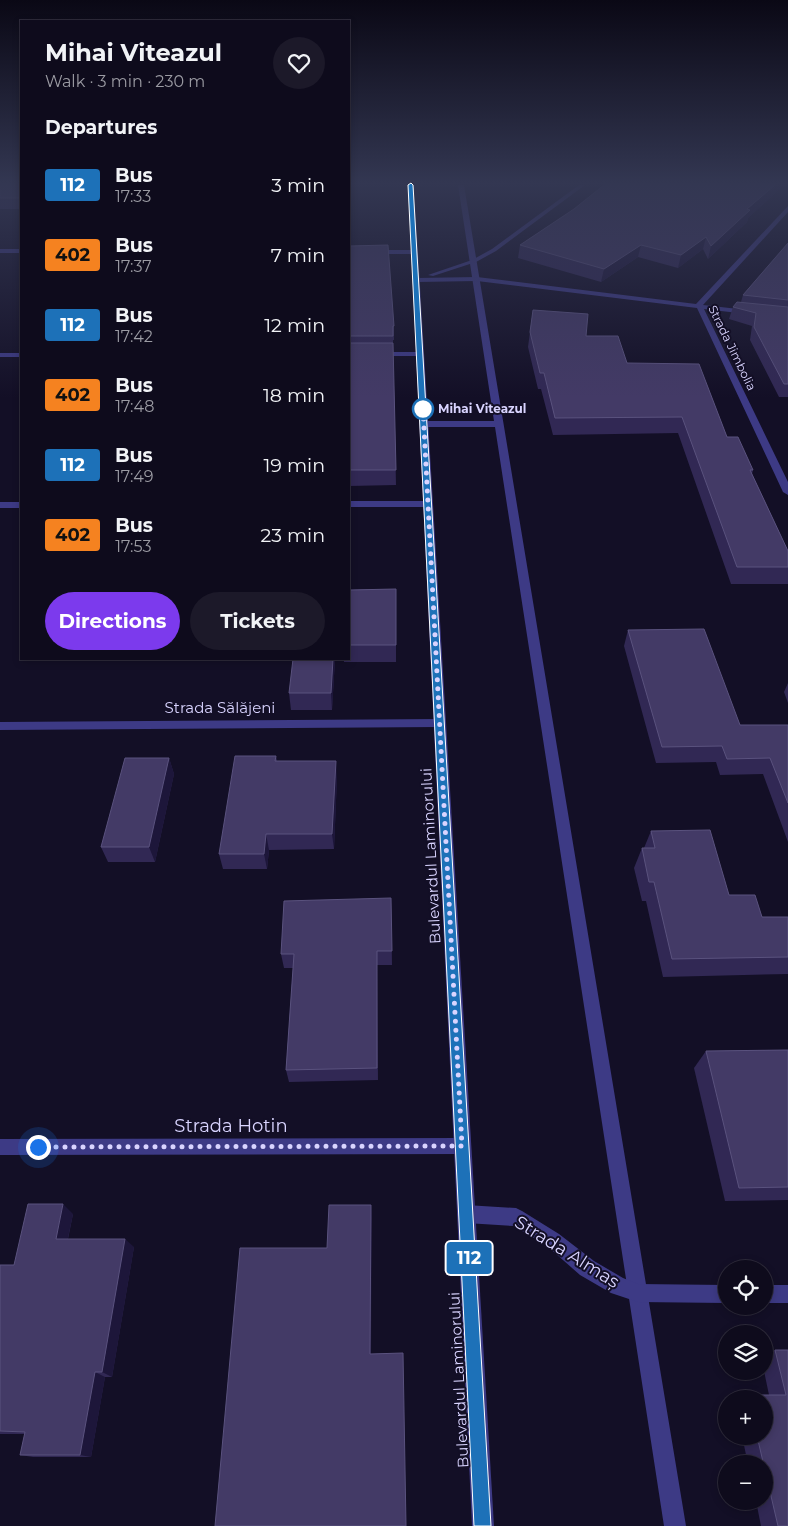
<!DOCTYPE html>
<html lang="en">
<head>
<meta charset="utf-8">
<style>
  :root { --surface:#0e0b1c; --page:#1c1929; --text:#f1f3f6; --muted:#9b9ba3; --line:#2e2b3b; --accent:#7c3aed }
  body { margin:0; font-family:Montserrat,sans-serif; background:var(--page); color:var(--text); height:100vh; display:flex; flex-direction:column; font-size:19px; white-space:nowrap }
  * { box-sizing:border-box; margin:0 }
  p { font-size:16px; color:var(--muted) }
  .icon { flex:none; width:28px; height:28px; fill:none; stroke:currentColor; stroke-width:2; stroke-linecap:round; stroke-linejoin:round }
  .map { position:relative; flex:1; overflow:hidden }
  .side { position:absolute; left:20px; top:20px; width:330px; height:640px; display:flex; flex-direction:column; background:var(--surface); border-radius:0px; box-shadow:0 2px 8px #0003,0 0 0 1px var(--line) }
  .side>* { flex:none }
  .badge { padding:0 10px; border-radius:4px; font-size:18px; line-height:32px }
  .tools { position:absolute; left:718px; top:1260px; display:grid; gap:10px }
  .tools a { display:grid; place-items:center; width:55px; height:55px; border-radius:50%; background:var(--surface); box-shadow:0 2px 8px #0003,0 0 0 1px var(--line); font-size:25px }
  .you { position:absolute; width:25px; height:25px; margin:-12px; border:4px solid #fff; border-radius:50%; background:#1a73e8; box-shadow:0 0 0 8px #1a73e833 }
  .map>.badge { position:absolute; translate:-50% -50%; box-shadow:0 0 0 2px #fff }
  h2 { padding:0 25px; font-size:19px; line-height:45px }
  .round { display:grid; place-items:center; flex:none; width:52px; height:52px; border-radius:26px; background:var(--page) }
  .headline { display:flex; align-items:center; justify-content:space-between; height:85px; padding:0 25px }
  h1 { font-size:24px; font-weight:700; line-height:38px }
  .primary-button { display:flex; gap:10px; margin-top:auto; padding:10px 25px }
  .primary-button a { flex:1; height:58px; border-radius:30px; background:var(--accent); color:#fff; font-size:20px; font-weight:700; line-height:58px; text-align:center }
  .primary-button a+a { background:var(--page); color:var(--text) }
  ul { padding:0; list-style:none }
  li { display:flex; align-items:center; gap:15px; height:70px; padding:0 25px }
  li div { flex:1 }
  li b { display:block; font-size:19px }
  li em { font-style:normal }
  li .badge { min-width:55px; font-weight:700; text-align:center }
  .map>svg:first-child { display:block }
  .lines { fill:none; stroke-linecap:round; stroke-linejoin:round }
  .service { fill:#3d3a85; fill-rule:evenodd }
  .minor { fill:#3d3a85; fill-rule:evenodd }
  .tertiary { fill:#3d3a85; fill-rule:evenodd }
  .wall { fill:#312854 }
  .shaded-wall { fill:#1d163a }
  .building { fill:#433a66; stroke:#5a527e }
  .line { fill:#1d71b8; stroke:#fff }
  .walk { stroke:#d9d4ff; stroke-width:5; stroke-dasharray:0 9 }
  .stop-dot { fill:#fff; stroke:#1d71b8; stroke-width:2.5 }
  .labels { text-anchor:middle; stroke-width:4; stroke-linejoin:round; paint-order:stroke }
  .far-street-label { font-size:12px; fill:#d9d4ff; stroke:#130f26 }
  .far-stop-label { font-size:12px; font-weight:bold; fill:#d9d4ff; stroke:#130f26; text-anchor:start }
  .street-label { font-size:15px; fill:#d9d4ff; stroke:#130f26 }
  .near-street-label { font-size:18px; fill:#d9d4ff; stroke:#130f26 }
</style>
</head>
<body>
<div class="map">
<svg width="788" height="1526" viewBox="0 0 788 1526">
  <rect width="100%" height="100%" fill="#130f26"/>
  <g class="lines">
    <path class="service" d="M 458,185 L 464,185 L 686,1526 L 664,1526 L 495,427 L 424,427 L 420,424 L 424,421 L 494,421 Z"/>
    <g class="minor">
      <path d="M 579,185 L 585,185 L 496,251 L 476,262 L 433,276 L 428,275 L 472,260 L 492,249 Z"/>
      <path d="M 788,206 L 788,212 L 703,305 L 747,310 L 751,312 L 747,314 L 704,309 L 788,482 L 788,495 L 783,492 L 697,308 L 477,281 L 417,282 L 414,280 L 417,278 L 477,277 L 696,304 Z"/>
      <rect x="0" y="249" width="21" height="4"/>
      <path d="M 349,250 L 415,250 L 418,252 L 415,254 L 349,254 Z"/>
      <path d="M 349,352 L 420,352 L 424,354 L 420,356 L 349,356 Z"/>
      <rect x="0" y="353" width="21" height="4"/>
      <path d="M 349,501 L 428,501 L 433,504 L 428,507 L 349,507 Z"/>
      <rect x="0" y="502" width="21" height="6"/>
      <path d="M 440,719 L 446,723 L 440,727 L 0,730 L 0,722 Z"/>
      <path d="M 462,1138 L 468,1140 L 470,1146 L 468,1152 L 462,1154 L 0,1155 L 0,1139 Z"/>
      <path d="M 466,1205 L 516,1208 L 522,1211 L 559,1234 L 594,1261 L 623,1278 L 638,1284 L 726,1285 L 726,1303 L 638,1302 L 611,1293 L 580,1275 L 547,1246 L 514,1226 L 466,1223 L 460,1220 L 457,1214 L 460,1208 Z"/>
      <rect x="764" y="1285" width="24" height="18"/>
    </g>
    <path class="tertiary" d="M 408,185 L 414,185 L 494,1526 L 472,1526 Z"/>
  </g>
  <g class="wall">
    <rect x="0" y="185" width="21" height="24"/>
    <path d="M 604,185 L 784,185 L 748,218 L 747,222 L 708,259 L 703,249 L 678,268 L 638,257 L 601,282 L 518,258 L 520,245 L 574,209 Z"/>
    <path d="M 788,243 L 788,397 L 779,397 L 750,340 L 752,326 L 729,319 L 733,307 L 741,302 L 743,295 Z"/>
    <path d="M 349,246 L 394,326 L 394,340 L 393,340 L 393,343 L 396,485 L 349,486 Z"/>
    <path d="M 533,310 L 586,336 L 627,363 L 727,437 L 753,470 L 752,474 L 788,551 L 788,584 L 731,584 L 678,433 L 553,435 L 541,389 L 538,389 L 528,347 Z"/>
    <path d="M 396,589 L 396,662 L 344,662 L 344,659 L 349,659 L 349,590 Z"/>
    <path d="M 628,630 L 740,725 L 788,725 L 788,842 L 763,774 L 720,775 L 716,762 L 656,763 L 624,646 Z"/>
    <path d="M 335,659 L 332,710 L 291,710 L 289,693 Z"/>
    <path d="M 788,683 L 788,703 L 784,692 Z"/>
    <path d="M 276,756 L 277,761 L 337,777 L 334,849 L 269,850 L 267,869 L 223,869 L 219,854 Z"/>
    <path d="M 169,758 L 174,774 L 155,862 L 108,862 L 101,847 Z"/>
    <path d="M 651,831 L 729,895 L 762,917 L 788,917 L 788,974 L 663,977 L 646,901 L 642,901 L 634,868 L 642,848 L 644,848 Z"/>
    <path d="M 391,898 L 392,965 L 377,965 L 378,1080 L 289,1082 L 286,1070 L 293,968 L 284,968 L 281,954 Z"/>
    <path d="M 788,1050 L 788,1200 L 725,1201 L 694,1068 L 706,1051 Z"/>
    <path d="M 73,1214 L 68,1239 L 134,1247 L 112,1377 L 105,1377 L 91,1457 L 33,1457 L 20,1455 L 25,1434 L 0,1434 L 0,1265 L 14,1265 Z"/>
    <path d="M 775,1350 L 788,1350 L 788,1526 L 761,1526 L 756,1501 L 764,1501 L 764,1464 L 748,1464 L 742,1436 L 764,1436 L 764,1399 L 735,1399 L 747,1395 L 769,1395 L 764,1371 L 764,1355 Z"/>
  </g>
  <g class="shaded-wall">
    <path d="M 775,185 L 784,185 L 748,218 L 747,222 L 708,259 L 711,246 L 747,209 Z"/>
    <path d="M 706,237 L 703,249 L 678,268 L 681,255 Z"/>
    <path d="M 641,245 L 638,257 L 601,282 L 604,269 Z"/>
    <path d="M 333,659 L 335,659 L 332,710 L 331,693 Z"/>
    <path d="M 169,758 L 174,774 L 155,862 L 149,847 Z"/>
    <path d="M 336,761 L 337,777 L 334,849 L 332,834 Z"/>
    <path d="M 266,834 L 269,850 L 267,869 L 264,854 Z"/>
    <path d="M 63,1204 L 73,1214 L 66,1247 L 56,1239 Z"/>
    <path d="M 371,1205 L 372,1218 L 371,1362 L 370,1354 Z"/>
    <path d="M 125,1239 L 134,1247 L 112,1377 L 102,1372 Z"/>
    <path d="M 95,1372 L 105,1377 L 91,1457 L 80,1455 Z"/>
  </g>
  <g class="building">
    <rect x="0" y="185" width="21" height="13"/>
    <path d="M 604,185 L 775,185 L 747,209 L 750,210 L 711,246 L 706,237 L 681,255 L 641,245 L 604,269 L 520,245 L 574,209 Z"/>
    <path d="M 788,243 L 788,300 L 743,295 Z"/>
    <path d="M 388,245 L 394,326 L 393,326 L 393,336 L 349,336 L 349,246 Z"/>
    <path d="M 737,302 L 788,307 L 788,384 L 784,384 L 754,327 L 756,313 L 733,307 Z"/>
    <path d="M 533,310 L 588,314 L 586,336 L 618,336 L 627,363 L 699,364 L 727,437 L 738,437 L 753,470 L 750,470 L 788,551 L 788,567 L 737,567 L 682,417 L 555,418 L 544,373 L 540,373 L 530,332 Z"/>
    <path d="M 349,343 L 393,343 L 396,470 L 349,470 Z"/>
    <path d="M 396,589 L 396,645 L 349,645 L 349,590 Z"/>
    <path d="M 704,629 L 740,725 L 788,725 L 788,803 L 770,758 L 727,759 L 722,746 L 662,747 L 628,630 Z"/>
    <path d="M 293,659 L 333,659 L 331,693 L 289,693 Z"/>
    <path d="M 235,756 L 276,756 L 275,761 L 336,761 L 332,834 L 266,834 L 264,854 L 219,854 Z"/>
    <path d="M 125,758 L 169,758 L 149,847 L 101,847 Z"/>
    <path d="M 710,830 L 729,895 L 755,895 L 762,917 L 788,917 L 788,957 L 672,959 L 654,882 L 649,882 L 642,848 L 655,848 L 651,831 Z"/>
    <path d="M 391,898 L 392,951 L 377,951 L 377,1068 L 286,1070 L 294,954 L 281,954 L 284,901 Z"/>
    <path d="M 788,1050 L 788,1187 L 739,1188 L 706,1051 Z"/>
    <path d="M 28,1204 L 63,1204 L 56,1239 L 125,1239 L 102,1372 L 95,1372 L 80,1455 L 20,1455 L 25,1432 L 0,1431 L 0,1265 L 14,1265 Z"/>
    <path d="M 329,1205 L 371,1205 L 370,1354 L 403,1353 L 406,1526 L 215,1526 L 240,1248 L 327,1248 Z"/>
    <path d="M 775,1350 L 788,1350 L 788,1526 L 778,1526 L 757,1436 L 764,1436 L 764,1399 L 748,1399 L 747,1395 L 786,1395 Z"/>
  </g>
  <linearGradient id="sky" x2="0" y2="1"><stop stop-color="#0a0815"/><stop offset="0.46" stop-color="#333752"/><stop offset="1" stop-color="#333752" stop-opacity="0"/></linearGradient>
  <rect width="788" height="398" fill="url(#sky)"/>
  <path class="line" d="M 411,183 L 413,185 L 491,1526 L 474,1526 L 408,185 Z"/>
  <g class="lines">
    <path class="walk" d="M 38,1147 L 462,1146 L 423,409"/>
  </g>
  <circle class="stop-dot" cx="423" cy="409" r="10"/>
  <g class="labels">
    <g class="far-street-label">
      <text transform="translate(732 348) rotate(64)" y="4">Strada Jimbolia</text>
    </g>
    <g class="far-stop-label">
      <text x="438" y="413">Mihai Viteazul</text>
    </g>
    <g class="street-label">
      <text x="220" y="713">Strada Sălăjeni</text>
      <text transform="translate(431 856) rotate(-93)" y="5">Bulevardul Laminorului</text>
      <text transform="translate(459 1380) rotate(-93)" y="5">Bulevardul Laminorului</text>
    </g>
    <g class="near-street-label">
      <text x="231" y="1132">Strada Hotin</text>
      <text transform="translate(567 1252) rotate(32)" y="6">Strada Almaș</text>
    </g>
  </g>
</svg>
<div class="tools">
<a><svg class="icon" aria-label="locate" viewBox="0 0 24 24"><circle cx="12" cy="12" r="6"/><path d="M12 2v4M12 18v4M2 12h4M18 12h4"/></svg></a>
<a><svg class="icon" aria-label="layers" viewBox="0 0 24 24"><path d="M12 4l9 5-9 5-9-5zM3 14l9 5 9-5"/></svg></a>
<a>+</a>
<a>−</a>
</div>
<div class="you" style="left:38px;top:1147px"></div>
<b class="badge" style="left:469px;top:1258px;background:#1d71b8;color:#fff">112</b>
<section class="side">
<div class="headline"><div><h1>Mihai Viteazul</h1><p>Walk · 3 min · 230 m</p></div><a class="round"><svg class="icon" aria-label="heart" viewBox="0 0 24 24"><path d="M12 20l-8-8c-3-5 5-10 8-4 3-6 11-1 8 4z"/></svg></a></div>
<h2>Departures</h2>
<ul>
<li><span class="badge" style="background:#1d71b8;color:#fff">112</span><div><b>Bus</b><p>17:33</p></div><em>3 min</em></li>
<li><span class="badge" style="background:#f58220;color:#111">402</span><div><b>Bus</b><p>17:37</p></div><em>7 min</em></li>
<li><span class="badge" style="background:#1d71b8;color:#fff">112</span><div><b>Bus</b><p>17:42</p></div><em>12 min</em></li>
<li><span class="badge" style="background:#f58220;color:#111">402</span><div><b>Bus</b><p>17:48</p></div><em>18 min</em></li>
<li><span class="badge" style="background:#1d71b8;color:#fff">112</span><div><b>Bus</b><p>17:49</p></div><em>19 min</em></li>
<li><span class="badge" style="background:#f58220;color:#111">402</span><div><b>Bus</b><p>17:53</p></div><em>23 min</em></li>
</ul>
<div class="primary-button"><a>Directions</a><a>Tickets</a></div>
</section>
</div>
</body>
</html>
